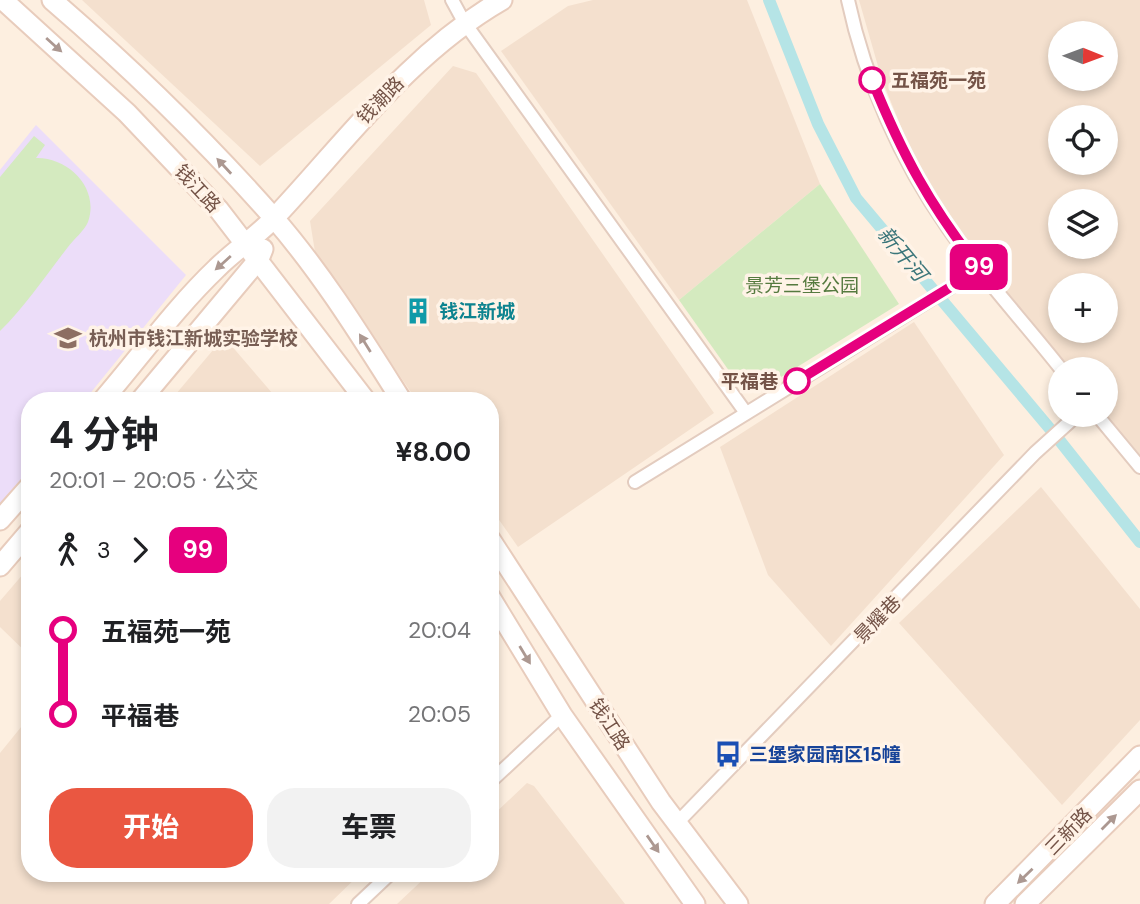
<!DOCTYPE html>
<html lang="zh">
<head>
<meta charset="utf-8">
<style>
  :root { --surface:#fff; --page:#f2f2f2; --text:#202124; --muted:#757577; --accent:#ea5741 }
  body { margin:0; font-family:"DM Sans","Noto Sans SC",sans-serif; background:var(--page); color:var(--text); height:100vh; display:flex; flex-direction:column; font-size:26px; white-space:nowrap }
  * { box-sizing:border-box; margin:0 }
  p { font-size:23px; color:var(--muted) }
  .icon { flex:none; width:38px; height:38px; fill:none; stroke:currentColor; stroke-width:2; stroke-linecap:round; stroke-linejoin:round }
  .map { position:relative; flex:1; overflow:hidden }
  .panel { position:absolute; left:21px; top:392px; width:478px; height:490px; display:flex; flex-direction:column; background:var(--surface); border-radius:28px; box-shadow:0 4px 10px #0003 }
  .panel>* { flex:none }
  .badge { padding:0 14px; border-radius:10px; font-size:24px; line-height:46px }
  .needle { width:46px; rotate:91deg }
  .tools { position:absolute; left:1048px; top:21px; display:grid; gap:14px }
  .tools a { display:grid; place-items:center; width:70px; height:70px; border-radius:50%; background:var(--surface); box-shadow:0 4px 10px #0003; font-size:35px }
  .map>.badge { position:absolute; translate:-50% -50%; box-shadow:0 0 0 4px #fff }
  .legs { display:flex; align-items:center; gap:10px; height:77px; padding:0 28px; font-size:23px }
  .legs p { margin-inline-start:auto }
  .head { display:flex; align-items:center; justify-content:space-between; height:119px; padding:0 28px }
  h1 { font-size:38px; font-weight:700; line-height:52px }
  .action { display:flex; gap:14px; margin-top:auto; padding:14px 28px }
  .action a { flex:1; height:80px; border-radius:28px; background:var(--accent); color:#fff; font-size:28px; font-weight:700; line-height:80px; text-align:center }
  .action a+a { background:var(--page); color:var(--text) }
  ul { padding:0 28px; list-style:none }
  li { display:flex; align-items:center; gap:24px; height:84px; font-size:26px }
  li i { display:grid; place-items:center; width:10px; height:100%; margin:0 9px; background:currentColor }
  li i::after { content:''; width:18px; height:18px; margin:-9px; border:5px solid; border-radius:50%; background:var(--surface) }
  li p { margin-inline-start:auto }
  li:first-child i { background:linear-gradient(#0000 50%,currentColor 0) }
  li:last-child i { background:linear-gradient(currentColor 50%,#0000 0) }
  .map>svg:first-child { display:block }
  .residential { fill:#f4e0ce; fill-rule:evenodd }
  .education { fill:#ecddf9 }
  .green { fill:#d4eabf }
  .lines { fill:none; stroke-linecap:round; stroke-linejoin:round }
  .canal { stroke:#b5e4e6; stroke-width:12 }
  .minor-casing { stroke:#e3ccbf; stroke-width:16 }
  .secondary-casing { stroke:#e8ccbc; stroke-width:23 }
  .minor { stroke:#fff; stroke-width:12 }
  .secondary { stroke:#fff; stroke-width:19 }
  .oneway { fill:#ac9891 }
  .line-1-casing { stroke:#fff; stroke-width:16 }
  .line-1 { stroke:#e6007e; stroke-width:10 }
  .stop-1-dot { fill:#fff; stroke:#e6007e; stroke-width:3.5 }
  .labels { text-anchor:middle; stroke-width:7; stroke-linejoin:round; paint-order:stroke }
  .stop-label { font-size:19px; font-weight:bold; fill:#745347; stroke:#fff3e7; text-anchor:start }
  .street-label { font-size:19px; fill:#745347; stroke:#fff3e7 }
  .park-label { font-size:19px; fill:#557a3f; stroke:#fff3e7 }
  .culture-label { font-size:19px; font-weight:bold; fill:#0d838f; stroke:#fff3e7; text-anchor:start }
  .education-label { font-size:19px; font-weight:bold; fill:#785e54; stroke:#fff3e7; text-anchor:start }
  .transit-label { font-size:19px; font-weight:bold; fill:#164399; stroke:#fff3e7; text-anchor:start }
  .water-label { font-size:21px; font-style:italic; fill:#3b767a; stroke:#fff3e7 }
</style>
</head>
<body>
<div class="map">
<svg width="1140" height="904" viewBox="0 0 1140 904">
  <rect width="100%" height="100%" fill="#fdefe0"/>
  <g class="residential">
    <path d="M 82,0 L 424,0 L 431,25 L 260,166 Z"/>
    <path d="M 593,0 L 747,0 L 820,184 L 679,300 L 501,51 L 568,6 Z"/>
    <path d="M 859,0 L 1140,0 L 1140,456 L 1106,414 L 1106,369 L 1069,369 L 953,224 L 915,161 L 882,80 ZM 1106,33 L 1106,79 L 1060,79 L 1060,33 ZM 1060,117 L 1106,117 L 1106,163 L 1060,163 ZM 1060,201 L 1106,201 L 1106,247 L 1060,247 ZM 1060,285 L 1106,285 L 1106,331 L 1060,331 Z"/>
    <path d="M 453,66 L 476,73 L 714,413 L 518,547 L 490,507 L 490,401 L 417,401 L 315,252 L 310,221 Z"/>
    <path d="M 914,322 L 1004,455 L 831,646 L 768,575 L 720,447 Z"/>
    <path d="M 224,337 L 279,401 L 170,401 Z"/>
    <path d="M 1041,487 L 1140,609 L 1140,720 L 1062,805 L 899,623 Z"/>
    <path d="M 30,566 L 30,656 L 0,627 L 0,601 Z"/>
    <path d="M 30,716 L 30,873 L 361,873 L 329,904 L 0,904 L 0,753 Z"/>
    <path d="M 527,783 L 534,786 L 625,904 L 397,904 L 430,873 L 490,873 L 490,818 Z"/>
  </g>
  <path class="education" d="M 36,125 L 186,275 L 84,401 L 30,401 L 30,468 L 0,505 L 0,170 Z"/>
  <g class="green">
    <path d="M 34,136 L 45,145 L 36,158 C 68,157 100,188 88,222 C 85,230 73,240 68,247 C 46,275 25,307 0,331 L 0,177 Z"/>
    <path d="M 820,184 L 899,304 L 760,390 L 744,392 L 679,300 Z"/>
  </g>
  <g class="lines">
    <path class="canal" d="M 769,0 L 818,124 L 856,198 L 1056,436 L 1140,542"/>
    <g class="minor-casing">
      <g id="minor">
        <path d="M 452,0 L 464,22 L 746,413"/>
        <path d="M 848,0 C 865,80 901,161 948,228 C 982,277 1024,322 1061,369"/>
        <path d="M 1097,415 L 1140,467"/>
        <path d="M 635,482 L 980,269"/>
        <path d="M 490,782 L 562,715"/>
        <path d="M 677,823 L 1035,453 L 1077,415"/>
        <path d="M 358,904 L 391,873"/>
      </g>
    </g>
    <g class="secondary-casing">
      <g id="secondary">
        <path d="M 3,0 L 127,113 L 219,210 L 366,401"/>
        <path d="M 52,0 C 130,67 205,140 273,217 C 322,273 362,338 402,401"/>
        <path d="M 102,401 C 140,357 175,308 217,268 C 236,249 259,235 277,215 C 348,139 410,53 502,0"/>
        <path d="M 140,401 L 259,259 L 263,249"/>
        <path d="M 0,520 L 30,486"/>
        <path d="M 490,539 L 661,802 L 738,904"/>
        <path d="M 0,566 L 30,531"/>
        <path d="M 490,597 L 562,715 L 695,904"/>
        <path d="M 995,904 L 1140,756"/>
        <path d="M 1025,904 L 1140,790"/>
      </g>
    </g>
    <use href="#minor" class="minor"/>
    <use href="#secondary" class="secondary"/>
  </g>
  <defs><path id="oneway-solid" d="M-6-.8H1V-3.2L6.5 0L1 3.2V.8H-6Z" transform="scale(1.75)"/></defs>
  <g class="oneway">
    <use href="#oneway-solid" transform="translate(54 45) rotate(42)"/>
    <use href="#oneway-solid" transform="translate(224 166) rotate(-133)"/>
    <use href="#oneway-solid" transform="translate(223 263) rotate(138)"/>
    <use href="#oneway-solid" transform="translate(365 343) rotate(-122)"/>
    <use href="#oneway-solid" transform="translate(525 655) rotate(59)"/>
    <use href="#oneway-solid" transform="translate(1109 822) rotate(-45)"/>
    <use href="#oneway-solid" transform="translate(653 844) rotate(55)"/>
    <use href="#oneway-solid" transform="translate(1025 876) rotate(136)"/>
  </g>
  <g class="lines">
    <g class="line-1-casing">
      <path id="line-1" d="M 797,381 L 980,269 C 930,206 902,154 872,80"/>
    </g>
    <use href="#line-1" class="line-1"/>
  </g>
  <defs>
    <g id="building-bare" transform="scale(2.1)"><path d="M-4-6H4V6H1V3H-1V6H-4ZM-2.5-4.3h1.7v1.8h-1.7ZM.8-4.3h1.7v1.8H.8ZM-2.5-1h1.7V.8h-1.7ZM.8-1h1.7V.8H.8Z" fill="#0f9aa8" stroke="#fff3e7" stroke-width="2.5" paint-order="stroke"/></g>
    <g id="school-bare" transform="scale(2.1)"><path d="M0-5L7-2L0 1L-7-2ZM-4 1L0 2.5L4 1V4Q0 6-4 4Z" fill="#8d6e63" stroke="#fff3e7" stroke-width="2.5" paint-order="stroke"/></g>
    <g id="bus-bare" transform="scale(2.1)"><path d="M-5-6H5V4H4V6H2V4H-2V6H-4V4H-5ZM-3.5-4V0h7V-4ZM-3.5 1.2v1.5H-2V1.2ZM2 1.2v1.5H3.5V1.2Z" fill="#1a4fb4" stroke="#fff3e7" stroke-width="2.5" paint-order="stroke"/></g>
  </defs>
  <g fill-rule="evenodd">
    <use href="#building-bare" x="418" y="311"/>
    <use href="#school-bare" x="68" y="338"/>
    <use href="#bus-bare" x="728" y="754"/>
  </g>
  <g class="stop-1-dot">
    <circle cx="872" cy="80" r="12"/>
    <circle cx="797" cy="381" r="12"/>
  </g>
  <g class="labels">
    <g class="stop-label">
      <text x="891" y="87">五福苑一苑</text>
      <text x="778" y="388" text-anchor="end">平福巷</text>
    </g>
    <g class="street-label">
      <text transform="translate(380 100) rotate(-46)" y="7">钱潮路</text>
      <text transform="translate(198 188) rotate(47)" y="7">钱江路</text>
      <text transform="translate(877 619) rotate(-46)" y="7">景耀巷</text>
      <text transform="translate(610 724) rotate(57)" y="7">钱江路</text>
      <text transform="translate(1068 831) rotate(-46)" y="7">三新路</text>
    </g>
    <g class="park-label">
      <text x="802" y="292">景芳三堡公园</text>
    </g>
    <g class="culture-label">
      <text x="439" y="318">钱江新城</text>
    </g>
    <g class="education-label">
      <text x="89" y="345">杭州市钱江新城实验学校</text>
    </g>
    <g class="transit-label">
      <text x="749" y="761">三堡家园南区15幢</text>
    </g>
    <g class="water-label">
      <text transform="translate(902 254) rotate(50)" y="7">新开河</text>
    </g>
  </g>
</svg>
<div class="tools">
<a><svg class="needle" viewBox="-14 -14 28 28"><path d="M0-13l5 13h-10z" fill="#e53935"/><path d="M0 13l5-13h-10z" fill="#757577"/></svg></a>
<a><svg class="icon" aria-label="locate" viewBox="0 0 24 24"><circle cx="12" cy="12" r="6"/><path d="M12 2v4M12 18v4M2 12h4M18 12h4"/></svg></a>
<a><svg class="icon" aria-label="layers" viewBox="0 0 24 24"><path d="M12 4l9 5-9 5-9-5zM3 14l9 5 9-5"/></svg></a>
<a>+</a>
<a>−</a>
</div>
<b class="badge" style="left:979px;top:267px;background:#e6007e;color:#fff">99</b>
<section class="panel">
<div class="head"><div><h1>4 分钟</h1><p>20:01 – 20:05 · 公交</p></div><b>¥8.00</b></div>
<div class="legs"><svg class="icon" aria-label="walk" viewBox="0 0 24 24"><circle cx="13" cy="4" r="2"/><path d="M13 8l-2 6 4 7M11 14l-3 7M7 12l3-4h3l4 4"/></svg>3<svg class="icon" aria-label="forward" viewBox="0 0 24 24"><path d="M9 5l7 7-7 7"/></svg><b class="badge" style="background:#e6007e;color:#fff">99</b></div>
<ul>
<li><i style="color:#e6007e"></i><b>五福苑一苑</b><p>20:04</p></li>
<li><i style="color:#e6007e"></i><b>平福巷</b><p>20:05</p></li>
</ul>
<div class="action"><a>开始</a><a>车票</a></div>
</section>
</div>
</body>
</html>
